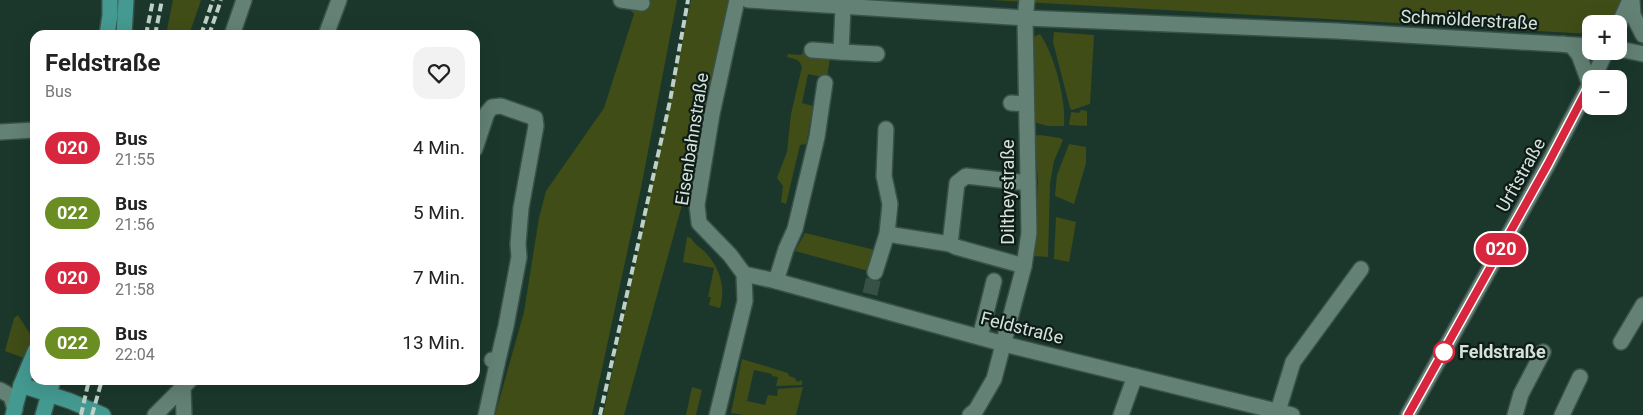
<!DOCTYPE html>
<html lang="de">
<head>
<meta charset="utf-8">
<style>
  :root { --surface:#fff; --page:#f2f2f2; --text:#222; --muted:#767676 }
  body { margin:0; font-family:Roboto,sans-serif; background:var(--page); color:var(--text); height:100vh; display:flex; flex-direction:column; font-size:19px; white-space:nowrap }
  * { box-sizing:border-box; margin:0 }
  p { font-size:16px; color:var(--muted) }
  .icon { flex:none; width:28px; height:28px; fill:none; stroke:currentColor; stroke-width:2; stroke-linecap:round; stroke-linejoin:round }
  .map { position:relative; flex:1; overflow:hidden }
  .details { position:absolute; left:30px; top:30px; width:450px; height:355px; display:flex; flex-direction:column; background:var(--surface); border-radius:15px; box-shadow:0 5px 20px #0002 }
  .details>* { flex:none }
  .badge { padding:0 10px; border-radius:16px; font-size:18px; line-height:32px }
  .fabs { position:absolute; left:1582px; top:15px; display:grid; gap:10px }
  .fabs a { display:grid; place-items:center; width:45px; height:45px; border-radius:10px; background:var(--surface); box-shadow:0 5px 20px #0002; font-size:25px }
  .map>.badge { position:absolute; translate:-50% -50%; box-shadow:0 0 0 2px #fff }
  .round { display:grid; place-items:center; flex:none; width:52px; height:52px; border-radius:15px; background:var(--page) }
  .headline { display:flex; align-items:center; justify-content:space-between; height:85px; padding:0 15px }
  h1 { font-size:24px; font-weight:700; line-height:38px }
  ul { padding:0; list-style:none }
  li { display:flex; align-items:center; gap:15px; height:65px; padding:0 15px }
  li div { flex:1 }
  li b { display:block; font-size:19px }
  li em { font-style:normal }
  li .badge { min-width:55px; font-weight:700; text-align:center }
  .map>svg:first-child { display:block }
  .green { fill:#404d17 }
  .lines { fill:none; stroke-linecap:round; stroke-linejoin:round }
  .minor-tunnel { stroke:#375146; stroke-width:15; stroke-dasharray:15 8; stroke-linecap:butt }
  .minor-casing { stroke:#395149; stroke-width:18 }
  .major-casing { stroke:#395149; stroke-width:18 }
  .minor { stroke:#638174; stroke-width:15 }
  .major { stroke:#449a91; stroke-width:15 }
  .rail { stroke:#bed0c8; stroke-width:4; stroke-dasharray:8 4; stroke-linecap:butt }
  .line-casing { stroke:#fff; stroke-width:11 }
  .line { stroke:#d7263d; stroke-width:8 }
  .stop-dot { fill:#fff; stroke:#d7263d; stroke-width:2.5 }
  .labels { text-anchor:middle; stroke-width:4.5; stroke-linejoin:round; paint-order:stroke }
  .street-label { font-size:18px; fill:#d3e3dc; stroke:#0f1b17 }
  .stop-label { font-size:18px; font-weight:bold; fill:#d3e3dc; stroke:#0f1b17; text-anchor:start }
</style>
</head>
<body>
<div class="map">
<svg width="1643" height="415" viewBox="0 0 1643 415">
  <rect width="100%" height="100%" fill="#1b372c"/>
  <g class="green">
    <path d="M 173,0 L 201,0 L 189,35 L 166,35 Z"/>
    <path d="M 622,0 L 677,0 L 641,188 L 592,415 L 495,415 L 524,312 L 539,218 L 546,191 L 604,108 L 634,14 Z"/>
    <path d="M 691,0 L 732,0 L 702,140 L 682,205 L 624,415 L 603,415 Z"/>
    <path d="M 990,0 L 1621,0 L 1611,24 L 1591,24 L 1591,34 Z"/>
    <path d="M 1054,32 L 1094,35 L 1090,104 L 1072,110 L 1070,108 L 1053,42 Z"/>
    <path d="M 1040,34 C 1055,56 1066,100 1064,126 L 1048,126 L 1033,122 L 1031,38 Z"/>
    <path d="M 803,52 L 806,54 L 830,58 L 827,78 L 808,74 L 802,103 L 813,106 L 807,140 L 806,144 L 800,145 L 786,204 L 781,202 L 783,186 L 777,178 L 787,152 L 791,114 L 802,67 C 799,59 795,59 787,57 L 788,54 L 801,55 Z"/>
    <path d="M 1081,110 L 1087,111 L 1087,126 L 1069,125 L 1071,112 L 1079,113 Z"/>
    <path d="M 1040,135 L 1060,138 L 1063,140 L 1054,161 L 1050,183 L 1048,257 L 1032,256 L 1037,200 L 1038,181 L 1034,136 Z"/>
    <path d="M 1069,144 L 1086,147 L 1086,163 L 1074,204 L 1055,196 L 1057,175 Z"/>
    <path d="M 1056,217 L 1076,222 L 1069,262 L 1054,259 Z"/>
    <path d="M 805,233 L 875,250 L 872,272 L 795,251 Z"/>
    <path d="M 687,237 L 691,238 C 694,244 700,247 705,252 C 720,268 726,287 720,308 L 709,305 L 711,297 L 708,297 L 714,268 L 683,262 Z"/>
    <path d="M 18,315 L 32,337 L 24,358 L 5,351 L 14,318 Z"/>
    <path d="M 742,359 L 788,373 L 789,376 L 795,378 L 797,382 L 802,380 L 802,385 L 776,386 L 778,377 L 772,376 L 772,374 L 754,370 L 747,401 L 765,405 L 768,395 L 777,396 L 778,389 L 803,387 L 796,415 L 744,415 L 731,413 Z"/>
    <path d="M 692,387 L 702,390 L 696,415 L 686,415 Z"/>
  </g>
  <g class="lines">
    <path class="minor-tunnel" d="M 870,294 L 875,272"/>
    <g class="minor-casing">
      <g id="minor">
        <path d="M 621,0 L 642,3"/>
        <path d="M 748,0 L 1025,18 L 1337,31 L 1591,46"/>
        <path d="M 1632,0 L 1633,15 L 1643,35"/>
        <path d="M 843,7 L 841,52 L 877,54"/>
        <path d="M 1619,24 L 1630,0"/>
        <path d="M 232,35 L 244,0"/>
        <path d="M 326,35 L 339,0"/>
        <path d="M 1563,44 L 1572,46 L 1579,55 L 1590,85"/>
        <path d="M 1619,49 L 1643,54"/>
        <path d="M 812,50 L 841,52"/>
        <path d="M 1593,79 L 1606,51"/>
        <path d="M 1011,103 L 1026,104"/>
        <path d="M 886,129 L 884,176 L 890,204 L 887,234 L 950,244"/>
        <path d="M 0,132 L 35,130"/>
        <path d="M 475,149 L 487,113 L 492,107 L 501,106 L 535,118 L 536,126 L 521,208 L 518,244 L 519,257 L 506,326 L 497,364"/>
        <path d="M 1024,266 L 956,247 L 950,244 L 957,183 L 966,176 L 1028,183"/>
        <path d="M 875,272 L 887,234"/>
        <path d="M 744,274 L 776,281 L 1004,344 L 1292,415"/>
        <path d="M 776,281 L 786,249 L 795,229 L 817,137 L 825,83"/>
        <path d="M 980,337 L 994,281"/>
        <path d="M 1621,342 L 1643,305"/>
        <path d="M 183,387 L 184,415"/>
        <path d="M 0,390 L 11,396 L 15,410"/>
        <path d="M 1278,411 L 1293,362 L 1361,269"/>
        <path d="M 155,415 L 190,380"/>
        <path d="M 486,415 L 497,364 L 492,360"/>
        <path d="M 717,415 L 745,301 L 744,274 L 730,255 L 699,223 L 697,205 L 712,114 L 737,0"/>
        <path d="M 970,415 L 976,410 L 994,379 L 1024,266 L 1029,233 L 1025,18 L 1027,0"/>
        <path d="M 1121,415 L 1135,376"/>
        <path d="M 1408,415 L 1548,164 L 1591,82"/>
        <path d="M 1515,415 L 1521,394 L 1543,352"/>
        <path d="M 1562,415 L 1580,377"/>
      </g>
    </g>
    <g class="major-casing">
      <g id="major">
        <path d="M 107,35 L 110,15 L 110,0"/>
        <path d="M 124,35 L 126,0"/>
        <path d="M 21,385 L 70,401 L 103,415"/>
        <path d="M 13,415 L 21,385 L 35,351"/>
        <path d="M 43,415 L 53,380"/>
      </g>
    </g>
    <use href="#minor" class="minor"/>
    <use href="#major" class="major"/>
    <g class="rail">
      <path d="M 146,35 L 153,0"/>
      <path d="M 155,35 L 162,0"/>
      <path d="M 201,35 L 213,0"/>
      <path d="M 209,35 L 221,0"/>
      <path d="M 81,415 L 89,380"/>
      <path d="M 92,415 L 102,380"/>
      <path d="M 600,415 L 670,101 L 688,0"/>
    </g>
  </g>
  <g class="lines">
    <g class="line-casing">
      <path id="line" d="M 1408,415 L 1548,164 L 1591,82"/>
    </g>
    <use href="#line" class="line"/>
  </g>
  <circle class="stop-dot" cx="1444" cy="352" r="10"/>
  <g class="labels">
    <g class="street-label">
      <text transform="translate(1469 20) rotate(3)" y="6">Schmölderstraße</text>
      <text transform="translate(692 139) rotate(-81)" y="6">Eisenbahnstraße</text>
      <text transform="translate(1521 175) rotate(-61)" y="6">Urftstraße</text>
      <text transform="translate(1008 192) rotate(-90)" y="6">Diltheystraße</text>
      <text transform="translate(1022 328) rotate(14)" y="6">Feldstraße</text>
    </g>
    <g class="stop-label">
      <text x="1459" y="358">Feldstraße</text>
    </g>
  </g>
</svg>
<div class="fabs">
<a>+</a>
<a>−</a>
</div>
<b class="badge" style="left:1501px;top:249px;background:#d7263d;color:#fff">020</b>
<section class="details">
<div class="headline"><div><h1>Feldstraße</h1><p>Bus</p></div><a class="round"><svg class="icon" aria-label="heart" viewBox="0 0 24 24"><path d="M12 20l-8-8c-3-5 5-10 8-4 3-6 11-1 8 4z"/></svg></a></div>
<ul>
<li><span class="badge" style="background:#d7263d;color:#fff">020</span><div><b>Bus</b><p>21:55</p></div><em>4 Min.</em></li>
<li><span class="badge" style="background:#6b8e23;color:#fff">022</span><div><b>Bus</b><p>21:56</p></div><em>5 Min.</em></li>
<li><span class="badge" style="background:#d7263d;color:#fff">020</span><div><b>Bus</b><p>21:58</p></div><em>7 Min.</em></li>
<li><span class="badge" style="background:#6b8e23;color:#fff">022</span><div><b>Bus</b><p>22:04</p></div><em>13 Min.</em></li>
</ul>
</section>
</div>
</body>
</html>
